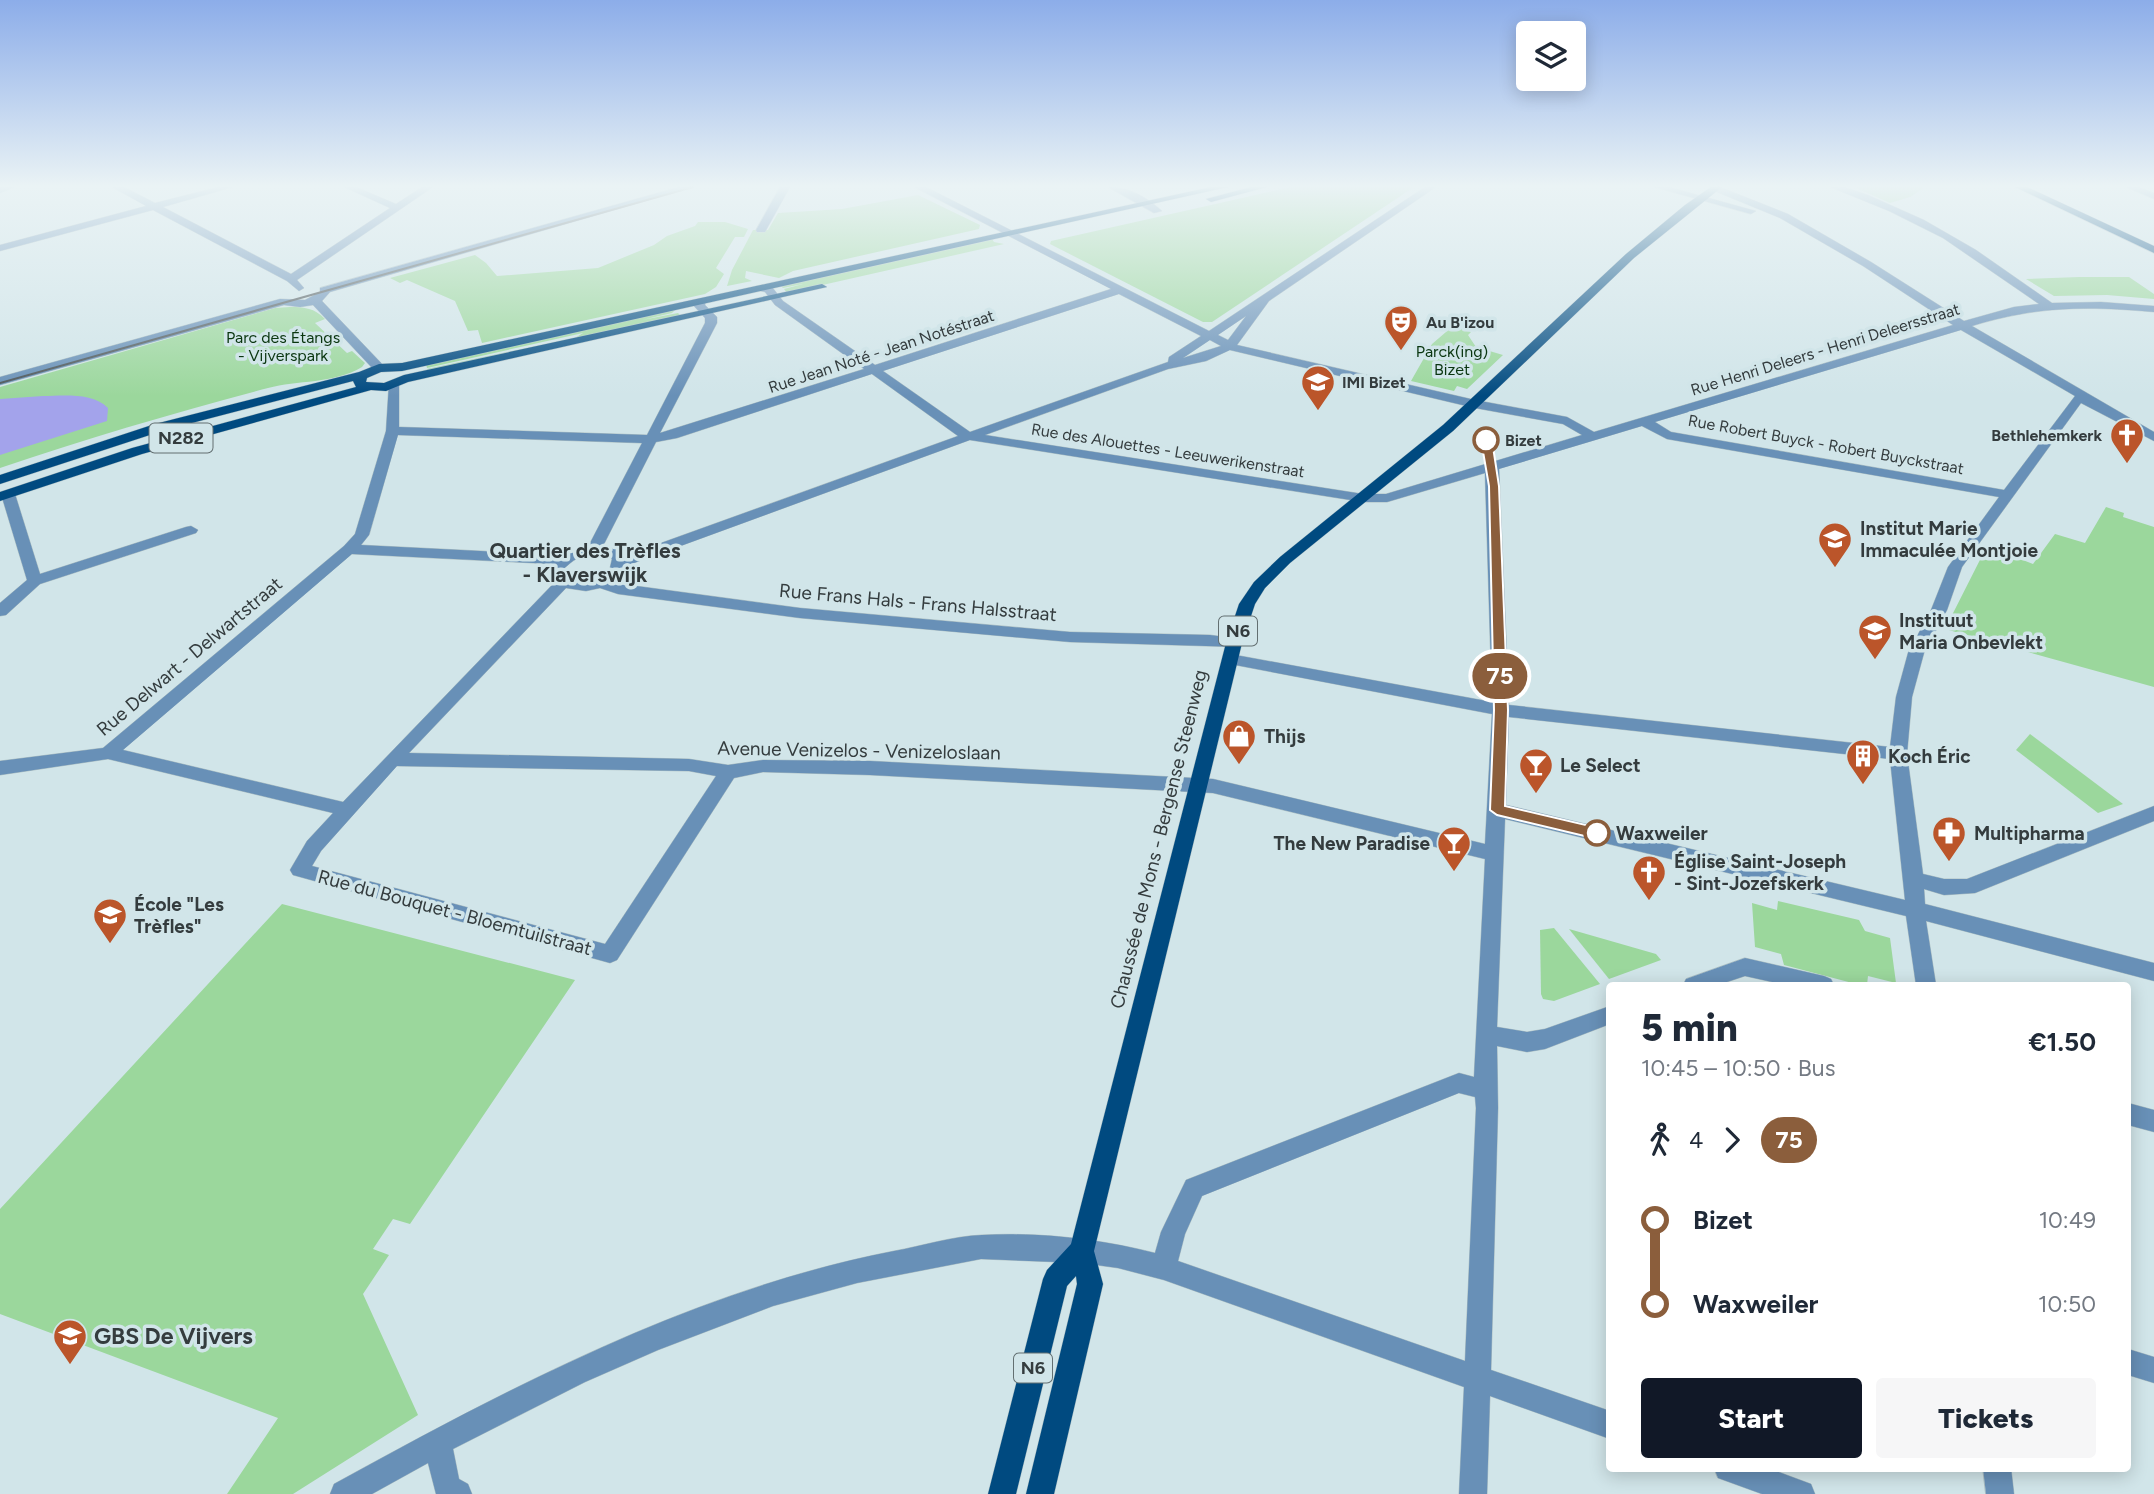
<!DOCTYPE html>
<html lang="en">
<head>
<meta charset="utf-8">
<style>
  :root { --surface:#fff; --page:#f6f6f7; --text:#1f2937; --muted:#747a83; --accent:#111827 }
  body { margin:0; font-family:Figtree,sans-serif; background:var(--page); color:var(--text); height:100vh; display:flex; flex-direction:column; font-size:26px; white-space:nowrap }
  * { box-sizing:border-box; margin:0 }
  p { font-size:23px; color:var(--muted) }
  .icon { flex:none; width:38px; height:38px; fill:none; stroke:currentColor; stroke-width:2; stroke-linecap:round; stroke-linejoin:round }
  .map { position:relative; flex:1; overflow:hidden }
  .side { position:absolute; left:1606px; top:982px; width:525px; height:490px; display:flex; flex-direction:column; background:var(--surface); border-radius:7px; box-shadow:0 4px 18px #0003 }
  .side>* { flex:none }
  .badge { padding:0 14px; border-radius:23px; font-size:24px; line-height:46px }
  .buttons { position:absolute; left:1516px; top:21px; display:grid; gap:14px }
  .buttons a { display:grid; place-items:center; width:70px; height:70px; border-radius:7px; background:var(--surface); box-shadow:0 4px 18px #0003; font-size:35px }
  .map>.badge { position:absolute; translate:-50% -50%; box-shadow:0 0 0 4px #fff }
  .legs { display:flex; align-items:center; gap:10px; height:77px; padding:0 35px; font-size:23px }
  .legs p { margin-inline-start:auto }
  .headline { display:flex; align-items:center; justify-content:space-between; height:119px; padding:0 35px }
  h1 { font-size:38px; font-weight:800; line-height:52px }
  .action { display:flex; gap:14px; margin-top:auto; padding:14px 35px }
  .action a { flex:1; height:80px; border-radius:7px; background:var(--accent); color:#fff; font-size:28px; font-weight:800; line-height:80px; text-align:center }
  .action a+a { background:var(--page); color:var(--text) }
  ul { padding:0 35px; list-style:none }
  li { display:flex; align-items:center; gap:24px; height:84px; font-size:26px }
  li i { display:grid; place-items:center; width:10px; height:100%; margin:0 9px; background:currentColor }
  li i::after { content:''; width:18px; height:18px; margin:-9px; border:5px solid; border-radius:50%; background:var(--surface) }
  li p { margin-inline-start:auto }
  li:first-child i { background:linear-gradient(#0000 50%,currentColor 0) }
  li:last-child i { background:linear-gradient(currentColor 50%,#0000 0) }
  .map>svg:first-child { display:block }
  .green { fill:#9bd79c }
  .water { fill:#a3a3eb }
  .lines { fill:none; stroke-linecap:round; stroke-linejoin:round }
  .minor-casing { stroke:#aec0c3; stroke-width:1 }
  .major-casing { stroke:#aec0c3; stroke-width:1 }
  .minor { fill:#6890b7; fill-rule:evenodd }
  .major { fill:#004a80; fill-rule:evenodd }
  .tram { stroke:#4e585b; stroke-width:2 }
  .line-1 { fill:#8b5e3c; stroke:#fff; stroke-width:2 }
  .stop-1-dot { fill:#fff; stroke:#8b5e3c; stroke-width:3.5 }
  .labels { text-anchor:middle; stroke-width:7; stroke-linejoin:round; paint-order:stroke }
  .far-poi-label { font-size:16px; font-weight:bold; fill:#343c3e; stroke:#d1e5e9; text-anchor:start }
  .far-park-label { font-size:16px; fill:#0a3610; stroke:#d1e5e9 }
  .far-street-label { font-size:16px; fill:#343c3e; stroke:#d1e5e9 }
  .far-stop-label { font-size:16px; font-weight:bold; fill:#343c3e; stroke:#d1e5e9; text-anchor:start }
  .shield { fill:#d1e5e9; stroke:#636f71; stroke-width:2 }
  .shield-label { font-size:18px; font-weight:bold; fill:#343c3e }
  .poi-label { font-size:19px; font-weight:bold; fill:#343c3e; stroke:#d1e5e9; text-anchor:start }
  .street-label { font-size:19px; fill:#343c3e; stroke:#d1e5e9 }
  .stop-label { font-size:19px; font-weight:bold; fill:#343c3e; stroke:#d1e5e9; text-anchor:start }
  .neighbourhood-label { font-size:21px; font-weight:bold; fill:#343c3e; stroke:#d1e5e9 }
  .near-poi-label { font-size:23px; font-weight:bold; fill:#343c3e; stroke:#d1e5e9; text-anchor:start }
</style>
</head>
<body>
<div class="map">
<svg width="2154" height="1494" viewBox="0 0 2154 1494">
  <rect width="100%" height="100%" fill="#d1e5e9"/>
  <g class="green">
    <path d="M 1291,187 L 1414,187 L 1212,322 L 1203,322 L 1050,244 L 1051,241 Z"/>
    <path d="M 1854,187 L 1922,187 L 1924,188 L 1910,197 L 1890,203 Z"/>
    <path d="M 918,195 L 980,225 L 979,229 L 793,271 L 779,278 L 746,271 L 745,278 L 752,281 L 727,286 L 732,270 L 753,230 L 768,230 L 778,213 L 842,209 Z"/>
    <path d="M 698,222 L 725,222 L 748,229 L 744,237 L 735,237 L 716,268 L 724,274 L 716,287 L 705,294 L 482,343 L 478,330 L 468,331 L 455,301 L 407,280 L 400,283 L 390,278 L 475,255 L 486,263 L 497,276 L 598,268 L 654,245 L 667,236 L 695,226 Z"/>
    <path d="M 992,239 L 994,242 L 1004,244 L 787,293 L 784,289 L 803,284 L 783,288 L 780,285 Z"/>
    <path d="M 2079,277 L 2129,277 L 2154,294 L 2154,299 L 2107,295 L 2054,296 L 2026,279 Z"/>
    <path d="M 290,307 C 305,307 314,308 325,319 L 315,323 L 347,353 L 352,351 L 365,363 L 362,367 C 334,384 297,380 268,388 C 177,412 88,438 0,468 L 0,387 L 275,308 Z"/>
    <path d="M 676,309 L 672,313 L 642,320 L 678,313 L 681,316 L 428,372 L 427,369 L 575,338 L 583,333 L 427,368 L 426,364 Z"/>
    <path d="M 1453,326 L 1471,332 L 1468,335 L 1476,347 L 1503,355 L 1467,389 L 1457,386 L 1454,391 L 1411,381 L 1432,344 Z"/>
    <path d="M 2106,507 L 2124,513 L 2123,517 L 2154,527 L 2154,687 L 1945,629 L 1987,546 L 2033,564 L 2055,534 L 2085,543 Z"/>
    <path d="M 2030,734 L 2123,804 L 2098,813 L 2016,750 Z"/>
    <path d="M 1778,901 L 1859,920 L 1865,931 L 1890,938 L 1896,983 L 1868,976 L 1867,985 L 1860,985 L 1784,965 L 1781,954 L 1755,947 L 1752,903 L 1777,910 Z"/>
    <path d="M 282,904 L 575,980 L 410,1224 L 393,1219 L 373,1249 L 389,1255 L 363,1294 L 418,1415 L 293,1494 L 227,1494 L 278,1418 L 0,1314 L 0,1209 Z"/>
    <path d="M 1554,928 L 1600,984 L 1554,1001 L 1543,999 L 1541,994 L 1540,930 Z"/>
    <path d="M 1569,929 L 1656,954 L 1661,960 L 1609,979 Z"/>
  </g>
  <path class="water" d="M 43,396 C 63,396 92,392 108,408 L 107,421 L 0,455 L 0,399 Z"/>
  <g class="lines">
    <g class="minor-casing">
      <g id="minor">
        <path d="M 0,187 L 15,187 L 0,193 Z"/>
        <path d="M 112,187 L 124,187 L 155,203 L 218,187 L 233,187 L 163,207 L 291,274 L 390,208 L 344,187 L 356,187 L 396,204 L 422,187 L 433,187 L 297,280 L 304,288 L 299,291 L 287,281 L 153,210 L 0,251 L 0,245 L 146,206 Z"/>
        <path d="M 679,187 L 694,187 L 330,292 L 322,301 L 383,365 L 383,371 L 375,371 L 313,305 L 300,307 L 284,305 L 0,385 L 0,377 L 280,299 L 305,300 L 320,292 L 320,288 Z"/>
        <path d="M 780,187 L 790,187 L 765,232 L 757,232 L 756,230 Z"/>
        <path d="M 914,187 L 926,187 L 1209,331 L 1425,187 L 1436,187 L 1269,301 L 1237,345 L 1475,400 L 1567,417 L 1594,432 L 1953,325 L 1863,266 L 1780,218 L 1712,190 L 1711,187 L 1720,187 L 1788,214 L 1871,262 L 1964,321 L 2014,307 L 2039,304 L 1943,238 L 1889,211 L 1830,187 L 1844,187 L 1868,195 L 1924,220 L 1976,250 L 2052,303 L 2101,302 L 2154,306 L 2154,312 C 2086,306 2038,306 1972,326 L 2154,432 L 2154,441 L 2081,403 L 1962,567 L 1947,610 L 1924,653 L 1912,697 L 1907,754 L 1923,874 L 1944,879 L 1967,879 L 2154,806 L 2154,821 L 1975,893 L 1944,895 L 1924,889 L 1925,904 L 2154,963 L 2154,981 L 1926,921 L 1936,985 L 1916,985 L 1906,916 L 1505,819 L 1497,1027 L 1527,1032 L 1545,1029 L 1610,1006 L 1610,1024 L 1545,1049 L 1527,1052 L 1497,1046 L 1498,1108 L 1491,1370 L 1610,1411 L 1610,1439 L 1490,1396 L 1487,1494 L 1459,1494 L 1464,1387 L 1164,1280 L 1118,1268 L 1082,1263 L 981,1259 L 857,1283 L 773,1306 L 658,1350 L 585,1382 L 453,1449 L 459,1479 L 468,1484 L 472,1494 L 436,1494 L 428,1463 L 372,1494 L 330,1494 L 334,1484 C 511,1387 694,1290 894,1251 C 922,1246 953,1236 982,1235 C 1040,1232 1100,1239 1155,1253 L 1161,1232 L 1186,1180 L 1459,1073 L 1474,1077 L 1485,859 L 1213,793 L 870,775 L 763,772 L 734,778 L 617,960 L 610,963 L 293,875 L 290,870 L 307,841 L 333,813 L 108,759 L 0,775 L 0,761 L 103,748 L 344,546 L 355,534 L 386,431 L 389,383 L 393,382 L 399,386 L 399,427 L 647,435 L 705,323 L 705,318 L 693,305 L 698,299 L 706,299 L 705,305 L 717,317 L 717,323 L 660,433 L 864,369 L 775,305 L 765,292 L 756,290 L 756,286 L 772,287 L 783,301 L 875,365 L 1111,289 ZM 1119,294 L 1201,336 L 1169,357 L 1168,362 L 970,432 L 883,371 ZM 1246,316 L 1228,340 L 1218,335 ZM 1961,330 L 2075,396 L 2004,490 L 1671,432 L 1655,422 ZM 1210,340 L 1221,346 L 1183,358 ZM 1230,350 L 1475,408 L 1563,424 L 1582,435 L 1386,494 L 1363,494 L 985,435 L 1168,369 L 1206,361 ZM 872,374 L 958,436 L 625,556 L 615,548 L 603,546 L 656,442 L 677,438 ZM 1642,426 L 1667,439 L 1999,497 L 1948,567 L 1931,610 L 1908,653 L 1896,697 L 1890,747 L 1509,705 L 1499,469 ZM 398,435 L 642,443 L 589,545 L 561,555 L 361,545 L 369,535 ZM 970,440 L 1363,502 L 1387,502 L 1485,473 L 1492,702 L 1230,654 L 1222,659 L 1230,664 L 1492,714 L 1485,844 L 1213,779 L 870,761 L 763,760 L 728,765 L 689,759 L 409,753 L 566,588 L 586,591 L 600,588 L 618,594 L 800,618 L 1070,642 L 1240,647 L 1242,643 L 1240,639 L 1210,635 L 1070,632 L 800,608 L 614,583 L 626,566 ZM 594,553 L 606,555 L 612,559 L 609,572 C 596,582 579,585 565,577 L 563,570 C 572,560 581,555 594,553 ZM 352,554 L 553,564 L 549,570 L 554,583 L 343,802 L 123,750 ZM 1509,717 L 1890,759 L 1905,900 L 1506,805 ZM 397,766 L 689,771 L 716,776 L 605,944 L 312,866 L 321,851 ZM 1459,1093 L 1475,1097 L 1476,1108 L 1465,1361 L 1178,1261 L 1185,1234 L 1202,1196 Z"/>
        <path d="M 1108,187 C 1128,186 1148,198 1162,211 L 1154,213 Z"/>
        <path d="M 1654,187 L 1669,187 L 1756,211 L 1751,214 Z"/>
        <path d="M 2126,187 L 2139,187 L 2154,193 L 2154,199 Z"/>
        <path d="M 8,490 L 15,494 L 40,574 L 186,527 L 191,526 L 198,530 L 196,533 L 40,584 L 6,615 L 0,616 L 0,603 L 27,580 L 1,494 Z"/>
        <path d="M 1745,958 L 1824,976 L 1831,979 L 1834,985 L 1786,985 L 1745,976 L 1718,985 L 1683,985 L 1686,979 Z"/>
        <path d="M 2128,1103 L 2154,1110 L 2154,1132 L 2128,1125 Z"/>
        <path d="M 2128,1349 L 2154,1357 L 2154,1383 L 2128,1375 Z"/>
        <path d="M 1714,1468 L 1768,1468 L 1811,1484 L 1815,1494 L 1762,1494 L 1718,1478 Z"/>
        <path d="M 1983,1468 L 2011,1468 L 2014,1494 L 1986,1494 Z"/>
      </g>
    </g>
    <g class="major-casing">
      <g id="major">
        <path d="M 1211,187 L 1228,187 L 402,371 L 381,372 L 367,378 L 366,382 L 384,383 L 404,375 L 822,284 L 827,287 L 408,382 L 386,391 L 371,390 L 142,454 L 0,501 L 0,492 L 132,448 L 356,387 L 353,381 L 165,430 L 0,484 L 0,475 L 155,424 L 359,372 L 379,364 L 402,363 Z"/>
        <path d="M 1251,187 L 1267,187 L 1211,202 L 1206,199 Z"/>
        <path d="M 1711,187 L 1722,187 L 1634,258 L 1453,431 L 1290,563 L 1265,588 L 1255,604 L 1242,643 L 1094,1251 L 1103,1284 L 1054,1494 L 1026,1494 L 1077,1284 L 1076,1276 L 1067,1286 L 1016,1494 L 988,1494 L 1043,1279 L 1047,1270 L 1071,1244 L 1226,643 L 1239,604 L 1254,582 L 1280,557 L 1443,425 L 1626,254 L 1685,205 Z"/>
        <path d="M 2015,187 L 2027,187 L 2154,246 L 2154,253 Z"/>
      </g>
    </g>
    <use href="#minor" class="minor"/>
    <use href="#major" class="major"/>
    <path class="tram" d="M 0,383 L 693,187"/>
  </g>
  <linearGradient id="sky" x2="0" y2="1"><stop stop-color="#8cade9"/><stop offset="0.47" stop-color="#eaf3f5"/><stop offset="1" stop-color="#eaf3f5" stop-opacity="0"/></linearGradient>
  <rect width="2154" height="396" fill="url(#sky)"/>
  <path class="line-1" d="M 1486,437 L 1492,440 L 1499,486 L 1508,710 L 1505,806 L 1603,829 L 1605,833 L 1603,837 L 1597,839 L 1497,815 L 1490,810 L 1494,710 L 1489,486 L 1481,440 Z"/>
  <defs>
    <g id="theatre-pin" transform="scale(1.75)"><path d="M0 17L-7.5 6A9.5 9.5 0 1 1 7.5 6Z" fill="#bb552a" stroke="#d1e5e9"/><path d="M-5-5.5Q0-4 5-5.5V0Q5 5 0 6Q-5 5-5 0ZM-3.3-2.5H-1v1.5H-3.3ZM1-2.5H3.3v1.5H1ZM-2.8 1Q0 5.5 2.8 1Z" fill="#fff"/></g>
    <g id="school-pin" transform="scale(1.75)"><path d="M0 17L-7.5 6A9.5 9.5 0 1 1 7.5 6Z" fill="#bb552a" stroke="#d1e5e9"/><path d="M0-5L7-2L0 1L-7-2ZM-4 1L0 2.5L4 1V4Q0 6-4 4Z" fill="#fff"/></g>
    <g id="church-pin" transform="scale(1.75)"><path d="M0 17L-7.5 6A9.5 9.5 0 1 1 7.5 6Z" fill="#bb552a" stroke="#d1e5e9"/><path d="M-1.2-6h2.4v3.5h3.3v2.4h-3.3V6h-2.4V-.1h-3.3v-2.4h3.3Z" fill="#fff"/></g>
    <g id="shop-pin" transform="scale(1.75)"><path d="M0 17L-7.5 6A9.5 9.5 0 1 1 7.5 6Z" fill="#bb552a" stroke="#d1e5e9"/><path d="M-5-2.5h2.3a2.7 3.5 0 0 1 5.4 0H5L5.5 6h-11ZM-1.5-2.5h3a1.5 2.3 0 0 0-3 0Z" fill="#fff"/></g>
    <g id="building-pin" transform="scale(1.75)"><path d="M0 17L-7.5 6A9.5 9.5 0 1 1 7.5 6Z" fill="#bb552a" stroke="#d1e5e9"/><path d="M-4-6H4V6H1V3H-1V6H-4ZM-2.5-4.3h1.7v1.8h-1.7ZM.8-4.3h1.7v1.8H.8ZM-2.5-1h1.7V.8h-1.7ZM.8-1h1.7V.8H.8Z" fill="#fff"/></g>
    <g id="bar-pin" transform="scale(1.75)"><path d="M0 17L-7.5 6A9.5 9.5 0 1 1 7.5 6Z" fill="#bb552a" stroke="#d1e5e9"/><path d="M-6-5H6L.8 .8V4.5H3.5V6h-7V4.5H-.8V.8Z" fill="#fff"/></g>
    <g id="pharmacy-pin" transform="scale(1.75)"><path d="M0 17L-7.5 6A9.5 9.5 0 1 1 7.5 6Z" fill="#bb552a" stroke="#d1e5e9"/><path d="M-2-6h4v4h4v4h-4v4h-4v-4h-4v-4h4Z" fill="#fff"/></g>
  </defs>
  <g fill-rule="evenodd">
    <use href="#theatre-pin" x="1401" y="322"/>
    <use href="#school-pin" x="1318" y="382"/>
    <use href="#church-pin" x="2127" y="435"/>
    <use href="#school-pin" x="1835" y="539"/>
    <use href="#school-pin" x="1875" y="631"/>
    <use href="#shop-pin" x="1239" y="736"/>
    <use href="#building-pin" x="1863" y="756"/>
    <use href="#bar-pin" x="1536" y="765"/>
    <use href="#pharmacy-pin" x="1949" y="833"/>
    <use href="#bar-pin" x="1454" y="843"/>
    <use href="#church-pin" x="1649" y="872"/>
    <use href="#school-pin" x="110" y="915"/>
    <use href="#school-pin" x="70" y="1336"/>
  </g>
  <g class="stop-1-dot">
    <circle cx="1486" cy="440" r="12"/>
    <circle cx="1597" cy="833" r="12"/>
  </g>
  <g class="labels">
    <g class="far-poi-label">
      <text x="1426" y="328">Au B'izou</text>
      <text x="1342" y="388">IMI Bizet</text>
      <text x="2102" y="441" text-anchor="end">Bethlehemkerk</text>
    </g>
    <g class="far-park-label">
      <text x="283" y="343">Parc des Étangs<tspan x="283" dy="18">- Vijverspark</tspan></text>
      <text x="1452" y="357">Parck(ing)<tspan x="1452" dy="18">Bizet</tspan></text>
    </g>
    <g class="far-street-label">
      <text transform="translate(1825 349) rotate(-17)" y="6">Rue Henri Deleers - Henri Deleersstraat</text>
      <text transform="translate(881 351) rotate(-18)" y="6">Rue Jean Noté - Jean Notéstraat</text>
      <text transform="translate(1826 444) rotate(10)" y="6">Rue Robert Buyck - Robert Buyckstraat</text>
      <text transform="translate(1168 450) rotate(9)" y="6">Rue des Alouettes - Leeuwerikenstraat</text>
    </g>
    <g class="far-stop-label">
      <text x="1505" y="446">Bizet</text>
    </g>
    <g class="shield">
      <rect x="149.5" y="423.5" width="63" height="29" rx="5"/>
      <rect x="1219" y="616.5" width="38" height="29" rx="5"/>
      <rect x="1014" y="1353.5" width="38" height="29" rx="5"/>
    </g>
    <g class="shield-label">
      <text x="181" y="444">N282</text>
      <text x="1238" y="637">N6</text>
      <text x="1033" y="1374">N6</text>
    </g>
    <g class="poi-label">
      <text x="1860" y="535">Institut Marie<tspan x="1860" dy="22">Immaculée Montjoie</tspan></text>
      <text x="1899" y="627">Instituut<tspan x="1899" dy="22">Maria Onbevlekt</tspan></text>
      <text x="1264" y="743">Thijs</text>
      <text x="1888" y="763">Koch Éric</text>
      <text x="1560" y="772">Le Select</text>
      <text x="1974" y="840">Multipharma</text>
      <text x="1430" y="850" text-anchor="end">The New Paradise</text>
      <text x="1674" y="868">Église Saint-Joseph<tspan x="1674" dy="22">- Sint-Jozefskerk</tspan></text>
      <text x="134" y="911">École "Les<tspan x="134" dy="22">Trèfles"</tspan></text>
    </g>
    <g class="street-label">
      <text transform="translate(918 602) rotate(5)" y="7">Rue Frans Hals - Frans Halsstraat</text>
      <text transform="translate(189 656) rotate(-40)" y="7">Rue Delwart - Delwartstraat</text>
      <text transform="translate(859 750) rotate(1)" y="7">Avenue Venizelos - Venizeloslaan</text>
      <text transform="translate(1158 839) rotate(-76)" y="7">Chaussée de Mons - Bergense Steenweg</text>
      <text transform="translate(455 912) rotate(15)" y="7">Rue du Bouquet - Bloemtuilstraat</text>
    </g>
    <g class="stop-label">
      <text x="1616" y="840">Waxweiler</text>
    </g>
    <g class="neighbourhood-label">
      <text x="585" y="558">Quartier des Trèfles<tspan x="585" dy="24">- Klaverswijk</tspan></text>
    </g>
    <g class="near-poi-label">
      <text x="94" y="1344">GBS De Vijvers</text>
    </g>
  </g>
</svg>
<div class="buttons">
<a><svg class="icon" aria-label="layers" viewBox="0 0 24 24"><path d="M12 4l9 5-9 5-9-5zM3 14l9 5 9-5"/></svg></a>
</div>
<b class="badge" style="left:1500px;top:676px;background:#8b5e3c;color:#fff">75</b>
<section class="side">
<div class="headline"><div><h1>5 min</h1><p>10:45 – 10:50 · Bus</p></div><b>€1.50</b></div>
<div class="legs"><svg class="icon" aria-label="walk" viewBox="0 0 24 24"><circle cx="13" cy="4" r="2"/><path d="M13 8l-2 6 4 7M11 14l-3 7M7 12l3-4h3l4 4"/></svg>4<svg class="icon" aria-label="forward" viewBox="0 0 24 24"><path d="M9 5l7 7-7 7"/></svg><b class="badge" style="background:#8b5e3c;color:#fff">75</b></div>
<ul>
<li><i style="color:#8b5e3c"></i><b>Bizet</b><p>10:49</p></li>
<li><i style="color:#8b5e3c"></i><b>Waxweiler</b><p>10:50</p></li>
</ul>
<div class="action"><a>Start</a><a>Tickets</a></div>
</section>
</div>
</body>
</html>
